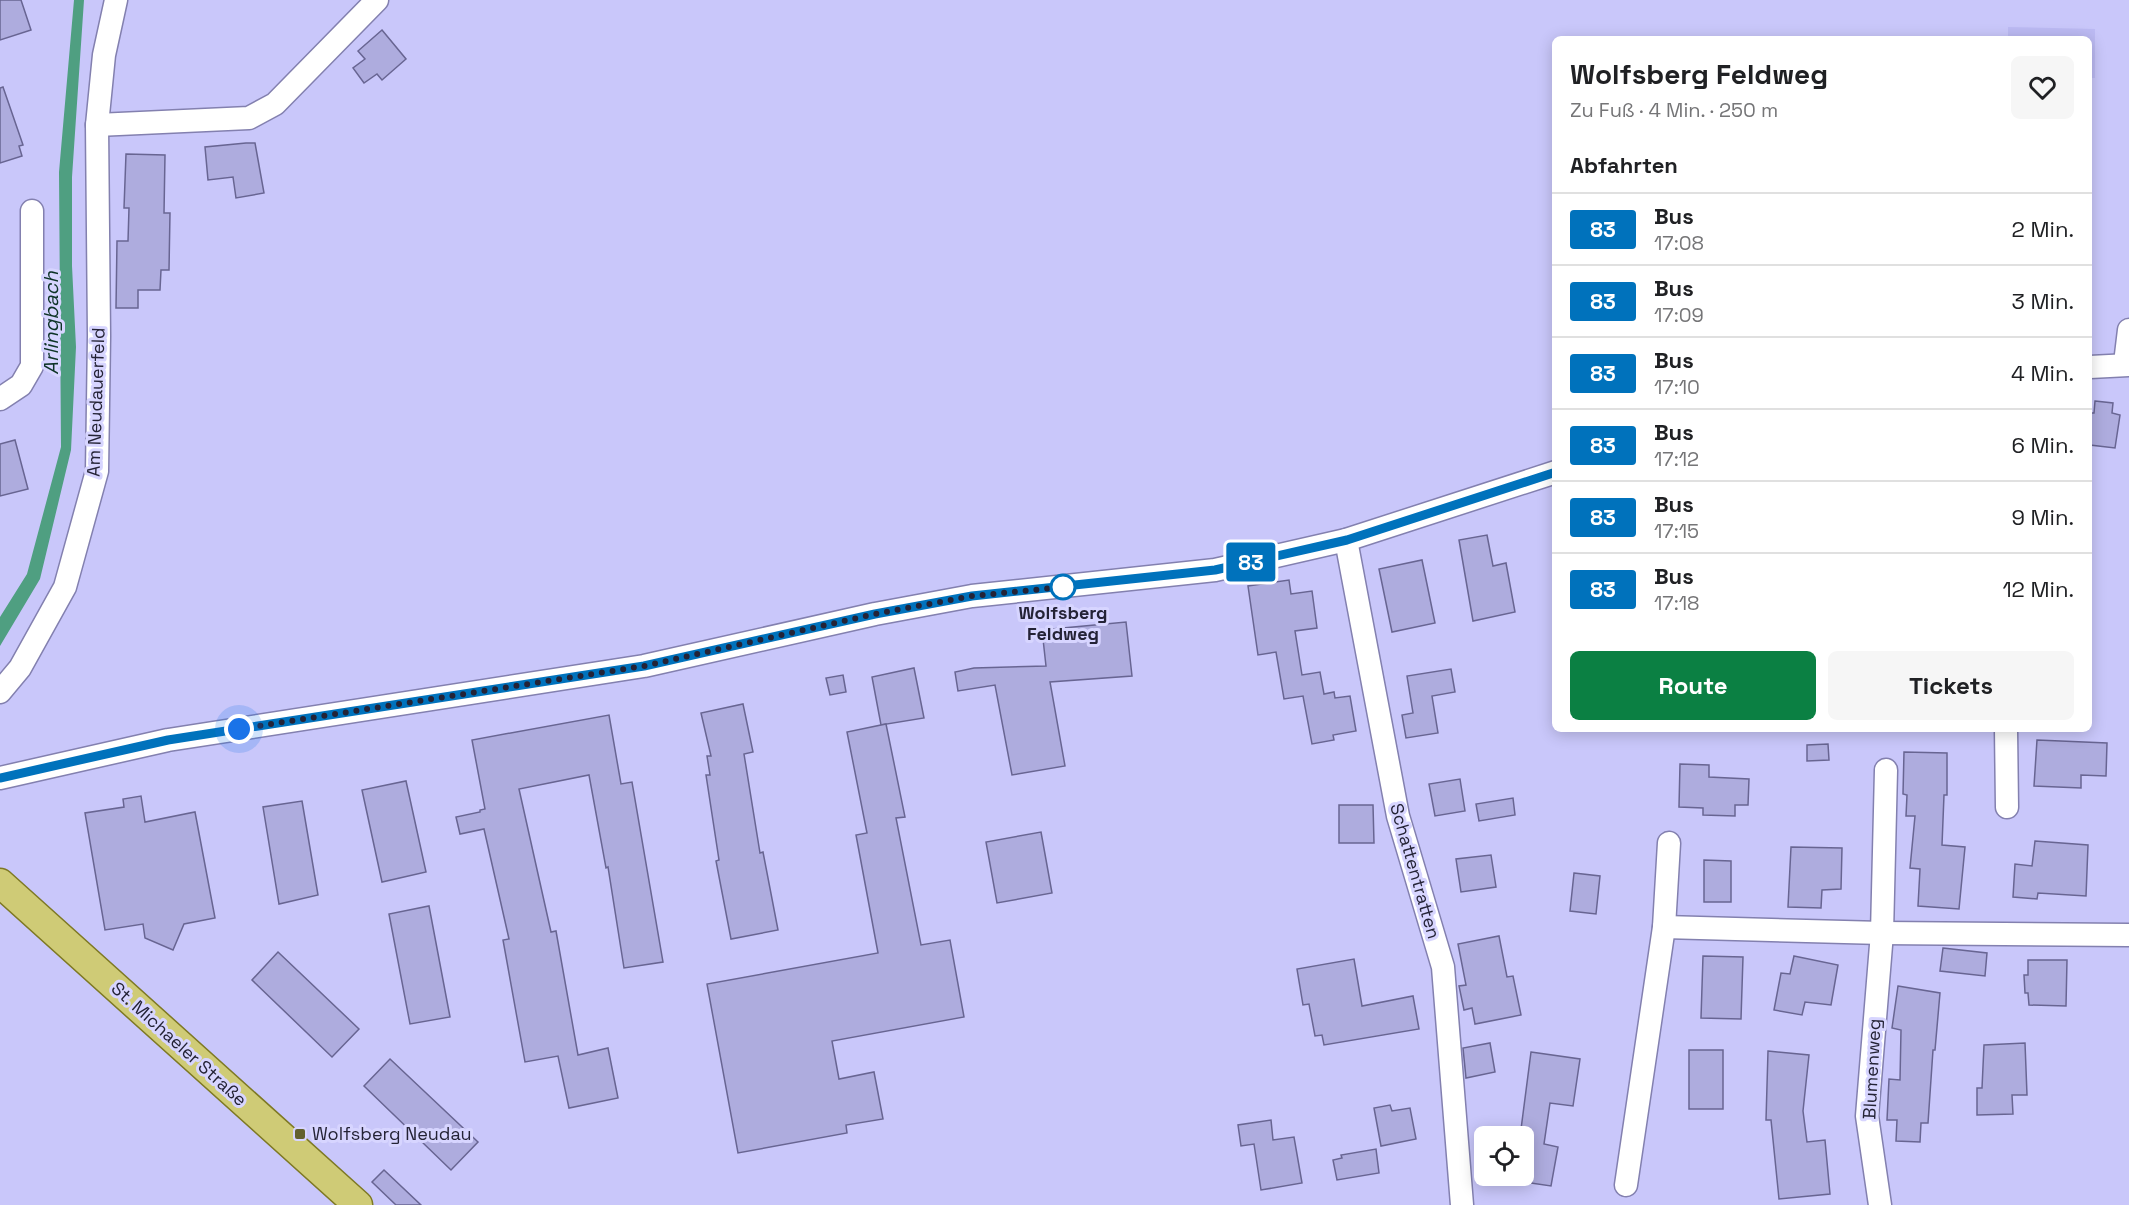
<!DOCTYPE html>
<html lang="de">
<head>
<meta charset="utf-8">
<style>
  :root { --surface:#fff; --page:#f6f6f6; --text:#202124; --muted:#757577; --line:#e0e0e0; --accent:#0b8043 }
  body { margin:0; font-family:"Space Grotesk",sans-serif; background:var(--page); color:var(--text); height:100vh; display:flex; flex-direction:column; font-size:22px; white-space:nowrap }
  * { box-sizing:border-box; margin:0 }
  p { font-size:20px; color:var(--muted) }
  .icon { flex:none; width:33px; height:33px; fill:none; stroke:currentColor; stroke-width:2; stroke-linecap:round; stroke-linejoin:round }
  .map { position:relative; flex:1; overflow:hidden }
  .panel { position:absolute; left:1552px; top:36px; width:540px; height:696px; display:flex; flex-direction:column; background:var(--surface); border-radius:9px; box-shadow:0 3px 15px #0003 }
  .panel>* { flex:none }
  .badge { padding:0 12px; border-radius:4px; font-size:21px; line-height:39px }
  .tools { position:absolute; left:1474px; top:1126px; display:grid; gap:12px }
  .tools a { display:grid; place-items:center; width:60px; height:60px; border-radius:9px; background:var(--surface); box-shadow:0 3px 15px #0003; font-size:30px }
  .you { position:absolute; width:30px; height:30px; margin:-15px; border:4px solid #fff; border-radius:50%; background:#1a73e8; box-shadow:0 0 0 9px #1a73e833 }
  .map>.badge { position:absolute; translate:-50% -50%; box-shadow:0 0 0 3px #fff }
  h2 { padding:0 18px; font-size:22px; line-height:54px }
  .round { display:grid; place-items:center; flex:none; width:63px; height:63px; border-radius:9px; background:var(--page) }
  .head { display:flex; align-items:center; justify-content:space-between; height:102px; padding:0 18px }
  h1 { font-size:28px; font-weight:600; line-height:45px }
  .button { display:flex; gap:12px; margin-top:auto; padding:12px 18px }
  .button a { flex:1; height:69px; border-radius:9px; background:var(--accent); color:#fff; font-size:24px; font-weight:600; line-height:69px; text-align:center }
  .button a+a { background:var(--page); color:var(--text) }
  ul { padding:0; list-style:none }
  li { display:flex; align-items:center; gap:18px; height:72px; padding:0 18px; border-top:2px solid var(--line) }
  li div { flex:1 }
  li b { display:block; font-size:22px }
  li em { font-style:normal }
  li .badge { min-width:66px; font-weight:700; text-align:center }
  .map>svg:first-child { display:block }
  .built { fill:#bcbaf3 }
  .water { fill:#4f9f81 }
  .building { fill:#aeacde; stroke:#686592; stroke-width:1.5 }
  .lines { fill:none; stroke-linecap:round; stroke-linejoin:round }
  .minor-casing { stroke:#8380af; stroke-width:25 }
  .major-casing { stroke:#7e7924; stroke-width:31 }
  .minor { stroke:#fff; stroke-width:22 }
  .major { stroke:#cfcb76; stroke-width:28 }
  .line-casing { stroke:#fff; stroke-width:14 }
  .line { stroke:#0072bc; stroke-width:9 }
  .walk { stroke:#242336; stroke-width:6; stroke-dasharray:0 10.8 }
  .stop-dot { fill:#fff; stroke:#0072bc; stroke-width:3 }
  .poi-dot { fill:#62602d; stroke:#d7d5ff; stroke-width:2 }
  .labels { text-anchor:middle; stroke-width:6; stroke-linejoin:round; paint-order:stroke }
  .street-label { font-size:18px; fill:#242336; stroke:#d7d5ff }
  .stop-label { font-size:18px; font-weight:bold; fill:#242336; stroke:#d7d5ff }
  .poi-label { font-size:18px; fill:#242336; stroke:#d7d5ff; text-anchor:start }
  .water-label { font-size:20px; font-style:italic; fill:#0d3326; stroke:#d7d5ff }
</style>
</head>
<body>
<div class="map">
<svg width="2129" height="1205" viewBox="0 0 2129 1205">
  <rect width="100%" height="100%" fill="#c9c7fa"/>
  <path class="built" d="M 2008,27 L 2095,29 L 2095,78 L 2090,78 L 2090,39 L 2008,39 Z"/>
  <path class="water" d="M 74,0 L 84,0 L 72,177 L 72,266 L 76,347 L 71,450 L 40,579 L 0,646 L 0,617 L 27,574 L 61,447 L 59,172 Z"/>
  <g class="building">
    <path d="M 0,0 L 21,0 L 31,30 L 0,40 Z"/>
    <path d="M 382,30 L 406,59 L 382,80 L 377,74 L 364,83 L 353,68 L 365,59 L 358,51 Z"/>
    <path d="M 3,87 L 23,145 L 19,146 L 22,156 L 0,163 L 0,88 Z"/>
    <path d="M 246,143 L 255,143 L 264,193 L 236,198 L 233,177 L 208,180 L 205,147 Z"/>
    <path d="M 126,154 L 165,155 L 164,213 L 170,213 L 169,270 L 161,270 L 160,290 L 138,290 L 138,308 L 116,308 L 117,241 L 128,241 L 129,208 L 124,208 Z"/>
    <path d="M 2095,401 L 2113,403 L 2112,413 L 2120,415 L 2115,448 L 2090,445 L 2090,413 L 2094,413 Z"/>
    <path d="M 15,440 L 28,489 L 0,496 L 0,444 Z"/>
    <path d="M 1487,535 L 1493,566 L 1506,563 L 1515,612 L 1473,621 L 1459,540 Z"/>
    <path d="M 1422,560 L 1435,623 L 1392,632 L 1379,569 Z"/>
    <path d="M 1289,580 L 1291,594 L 1312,591 L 1317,628 L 1295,631 L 1302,675 L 1320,672 L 1324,694 L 1334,692 L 1335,698 L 1350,696 L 1356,731 L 1333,735 L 1334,740 L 1312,744 L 1303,696 L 1284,699 L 1276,652 L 1258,655 L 1248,586 Z"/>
    <path d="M 1126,622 L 1132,676 L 1050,682 L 1065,766 L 1012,775 L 995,685 L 958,691 L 955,672 L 974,668 L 1046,666 L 1042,630 Z"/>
    <path d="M 914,668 L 924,718 L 881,725 L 872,677 Z"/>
    <path d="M 1451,669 L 1455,692 L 1432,696 L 1438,733 L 1406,738 L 1402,715 L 1413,713 L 1407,676 Z"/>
    <path d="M 843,675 L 846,692 L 830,695 L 826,678 Z"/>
    <path d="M 743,704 L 753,752 L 744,754 L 760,853 L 763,852 L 778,930 L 731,939 L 716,861 L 719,860 L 706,775 L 710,775 L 707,756 L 711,756 L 701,713 Z"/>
    <path d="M 609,715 L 621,784 L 632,782 L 663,962 L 624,968 L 608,867 L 606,868 L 589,775 L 519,789 L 551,932 L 556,931 L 578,1055 L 608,1048 L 618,1098 L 569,1108 L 558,1056 L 525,1062 L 503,940 L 509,939 L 484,829 L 460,834 L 456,817 L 480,812 L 480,810 L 485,809 L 472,740 Z"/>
    <path d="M 886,724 L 905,817 L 896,818 L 921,945 L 950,940 L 964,1017 L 832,1041 L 839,1079 L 874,1072 L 883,1119 L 846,1125 L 847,1133 L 738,1153 L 707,984 L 878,953 L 856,835 L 867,833 L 847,732 Z"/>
    <path d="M 2037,740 L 2107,743 L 2106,776 L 2081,775 L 2081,788 L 2034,786 Z"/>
    <path d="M 1828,744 L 1829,760 L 1807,761 L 1807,745 Z"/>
    <path d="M 1904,752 L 1947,753 L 1947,795 L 1944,795 L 1942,845 L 1965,847 L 1959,909 L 1918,906 L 1920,869 L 1910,868 L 1915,816 L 1906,816 L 1907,795 L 1903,794 Z"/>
    <path d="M 1680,764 L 1709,765 L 1709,777 L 1749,779 L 1748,805 L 1735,805 L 1735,816 L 1703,815 L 1703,808 L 1679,807 Z"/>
    <path d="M 1460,779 L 1465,811 L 1435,816 L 1429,784 Z"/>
    <path d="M 406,781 L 426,872 L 382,882 L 362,790 Z"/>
    <path d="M 141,796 L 145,822 L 195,812 L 215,918 L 184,924 L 173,950 L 145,938 L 143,924 L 105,930 L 85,813 L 124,807 L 123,799 Z"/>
    <path d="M 1513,798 L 1515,815 L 1479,821 L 1476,804 Z"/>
    <path d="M 302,801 L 318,895 L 279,904 L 263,807 Z"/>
    <path d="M 1339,805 L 1373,805 L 1374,843 L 1339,843 Z"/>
    <path d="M 1041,832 L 1052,893 L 997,903 L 986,842 Z"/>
    <path d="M 2035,841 L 2088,845 L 2086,896 L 2038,893 L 2037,899 L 2013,897 L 2015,864 L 2032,866 Z"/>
    <path d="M 1791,847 L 1842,848 L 1841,889 L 1822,890 L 1821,908 L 1788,907 Z"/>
    <path d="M 1491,855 L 1496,887 L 1461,892 L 1456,859 Z"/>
    <path d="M 1704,860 L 1731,861 L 1731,902 L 1704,902 Z"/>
    <path d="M 1574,873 L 1600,876 L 1596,914 L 1570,911 Z"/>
    <path d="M 429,906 L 450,1017 L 410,1024 L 389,914 Z"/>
    <path d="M 1499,936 L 1507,977 L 1513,976 L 1521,1015 L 1475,1024 L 1472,1008 L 1464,1010 L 1459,986 L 1466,985 L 1458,944 Z"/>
    <path d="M 1943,948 L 1987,953 L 1985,976 L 1940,971 Z"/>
    <path d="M 278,952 L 359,1029 L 332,1057 L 252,980 Z"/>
    <path d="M 1703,956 L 1743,957 L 1741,1019 L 1701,1018 Z"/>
    <path d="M 1794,956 L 1838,965 L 1831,1005 L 1805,1002 L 1802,1015 L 1774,1010 L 1781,973 L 1790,974 Z"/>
    <path d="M 1354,959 L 1362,1006 L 1413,996 L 1419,1029 L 1324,1045 L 1322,1035 L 1315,1036 L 1309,1004 L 1303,1005 L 1297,969 Z"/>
    <path d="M 2028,960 L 2067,960 L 2066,1006 L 2029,1005 L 2028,993 L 2025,993 L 2024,975 L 2028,975 Z"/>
    <path d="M 1898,986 L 1940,993 L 1935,1050 L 1933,1050 L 1928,1123 L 1921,1123 L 1920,1142 L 1896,1141 L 1897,1120 L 1887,1120 L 1889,1079 L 1900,1080 L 1901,1030 L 1892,1028 Z"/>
    <path d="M 1490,1043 L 1495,1072 L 1466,1078 L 1463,1048 Z"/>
    <path d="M 2025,1043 L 2027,1095 L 2012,1095 L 2013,1114 L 1977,1115 L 1977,1088 L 1982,1088 L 1984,1045 Z"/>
    <rect x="1689" y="1050" width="34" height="59"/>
    <path d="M 1768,1051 L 1809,1055 L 1803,1111 L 1807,1142 L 1825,1140 L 1830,1194 L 1779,1199 L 1771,1120 L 1766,1120 Z"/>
    <path d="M 1531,1052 L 1580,1059 L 1573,1106 L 1550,1103 L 1544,1144 L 1558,1147 L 1551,1186 L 1524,1182 L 1524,1137 L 1520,1137 Z"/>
    <path d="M 390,1059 L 478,1142 L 451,1170 L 364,1086 Z"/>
    <path d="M 1390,1105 L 1392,1111 L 1410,1108 L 1416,1139 L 1381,1146 L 1374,1108 Z"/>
    <path d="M 1271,1120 L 1273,1140 L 1294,1137 L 1302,1183 L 1261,1190 L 1254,1144 L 1241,1146 L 1238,1125 Z"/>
    <path d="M 1376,1149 L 1379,1173 L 1337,1180 L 1333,1160 L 1342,1158 L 1341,1155 Z"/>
    <path d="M 384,1170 L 421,1205 L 396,1205 L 372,1182 Z"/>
  </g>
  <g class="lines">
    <g class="minor-casing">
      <g id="minor">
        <path d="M 97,125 L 249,118 L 275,104 L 377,0"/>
        <path d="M 2125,363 L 2129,330"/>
        <path d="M 2090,367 L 2129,365"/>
        <path d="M 0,399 L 21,385 L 32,366 L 32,211"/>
        <path d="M 1346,540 L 1398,816 L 1443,967 L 1462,1205"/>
        <path d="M 0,692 L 20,668 L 65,587 L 97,471 L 99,336 L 97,125 L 104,55 L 116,0"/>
        <path d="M 2006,729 L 2007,807"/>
        <path d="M 0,778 L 168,740 L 644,666 L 875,614 L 972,596 L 1215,570 L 1346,540 L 1556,472"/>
        <path d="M 1664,927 L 1882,933 L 2129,935"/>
        <path d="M 1626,1185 L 1664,927 L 1669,843"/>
        <path d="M 1880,1205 L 1867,1116 L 1882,933 L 1886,770"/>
      </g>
    </g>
    <g class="major-casing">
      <path id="major" d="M 0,883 L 358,1205"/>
    </g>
    <use href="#minor" class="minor"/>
    <use href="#major" class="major"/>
  </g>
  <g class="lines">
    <g class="line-casing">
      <path id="line" d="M 0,778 L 168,740 L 644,666 L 875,614 L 972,596 L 1215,570 L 1347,540 L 1556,472"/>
    </g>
    <use href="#line" class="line"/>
    <path class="walk" d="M 239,729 L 644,666 L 875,614 L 972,596 L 1063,587"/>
  </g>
  <circle class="stop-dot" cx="1063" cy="587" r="12"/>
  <rect class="poi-dot" x="294" y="1128" width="12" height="12" rx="3"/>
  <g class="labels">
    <g class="street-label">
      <text transform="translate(96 402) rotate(-88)" y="6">Am Neudauerfeld</text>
      <text transform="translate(1415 871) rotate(74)" y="6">Schattentratten</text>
      <text transform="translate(179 1044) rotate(42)" y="6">St. Michaeler Straße</text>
      <text transform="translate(1872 1069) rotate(-87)" y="6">Blumenweg</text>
    </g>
    <g class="stop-label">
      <text x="1063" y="619">Wolfsberg<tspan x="1063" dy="21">Feldweg</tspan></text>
    </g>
    <g class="poi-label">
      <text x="312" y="1140">Wolfsberg Neudau</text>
    </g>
    <g class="water-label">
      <text transform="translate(51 323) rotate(-90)" y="7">Arlingbach</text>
    </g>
  </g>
</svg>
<div class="tools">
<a><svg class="icon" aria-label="locate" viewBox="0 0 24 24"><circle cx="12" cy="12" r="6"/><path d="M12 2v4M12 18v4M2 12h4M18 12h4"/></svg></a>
</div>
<div class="you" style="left:239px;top:729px"></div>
<b class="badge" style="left:1251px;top:562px;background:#0072bc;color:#fff">83</b>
<section class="panel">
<div class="head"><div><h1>Wolfsberg Feldweg</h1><p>Zu Fuß · 4 Min. · 250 m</p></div><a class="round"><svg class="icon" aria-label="heart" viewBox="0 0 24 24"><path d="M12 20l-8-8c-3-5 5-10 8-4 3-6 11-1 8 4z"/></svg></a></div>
<h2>Abfahrten</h2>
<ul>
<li><span class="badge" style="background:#0072bc;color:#fff">83</span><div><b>Bus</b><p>17:08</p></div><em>2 Min.</em></li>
<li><span class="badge" style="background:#0072bc;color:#fff">83</span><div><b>Bus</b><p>17:09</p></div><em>3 Min.</em></li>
<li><span class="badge" style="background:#0072bc;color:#fff">83</span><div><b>Bus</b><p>17:10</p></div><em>4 Min.</em></li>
<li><span class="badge" style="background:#0072bc;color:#fff">83</span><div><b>Bus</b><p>17:12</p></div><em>6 Min.</em></li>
<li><span class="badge" style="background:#0072bc;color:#fff">83</span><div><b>Bus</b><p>17:15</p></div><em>9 Min.</em></li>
<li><span class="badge" style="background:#0072bc;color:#fff">83</span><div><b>Bus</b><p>17:18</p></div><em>12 Min.</em></li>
</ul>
<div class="button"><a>Route</a><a>Tickets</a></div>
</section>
</div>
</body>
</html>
